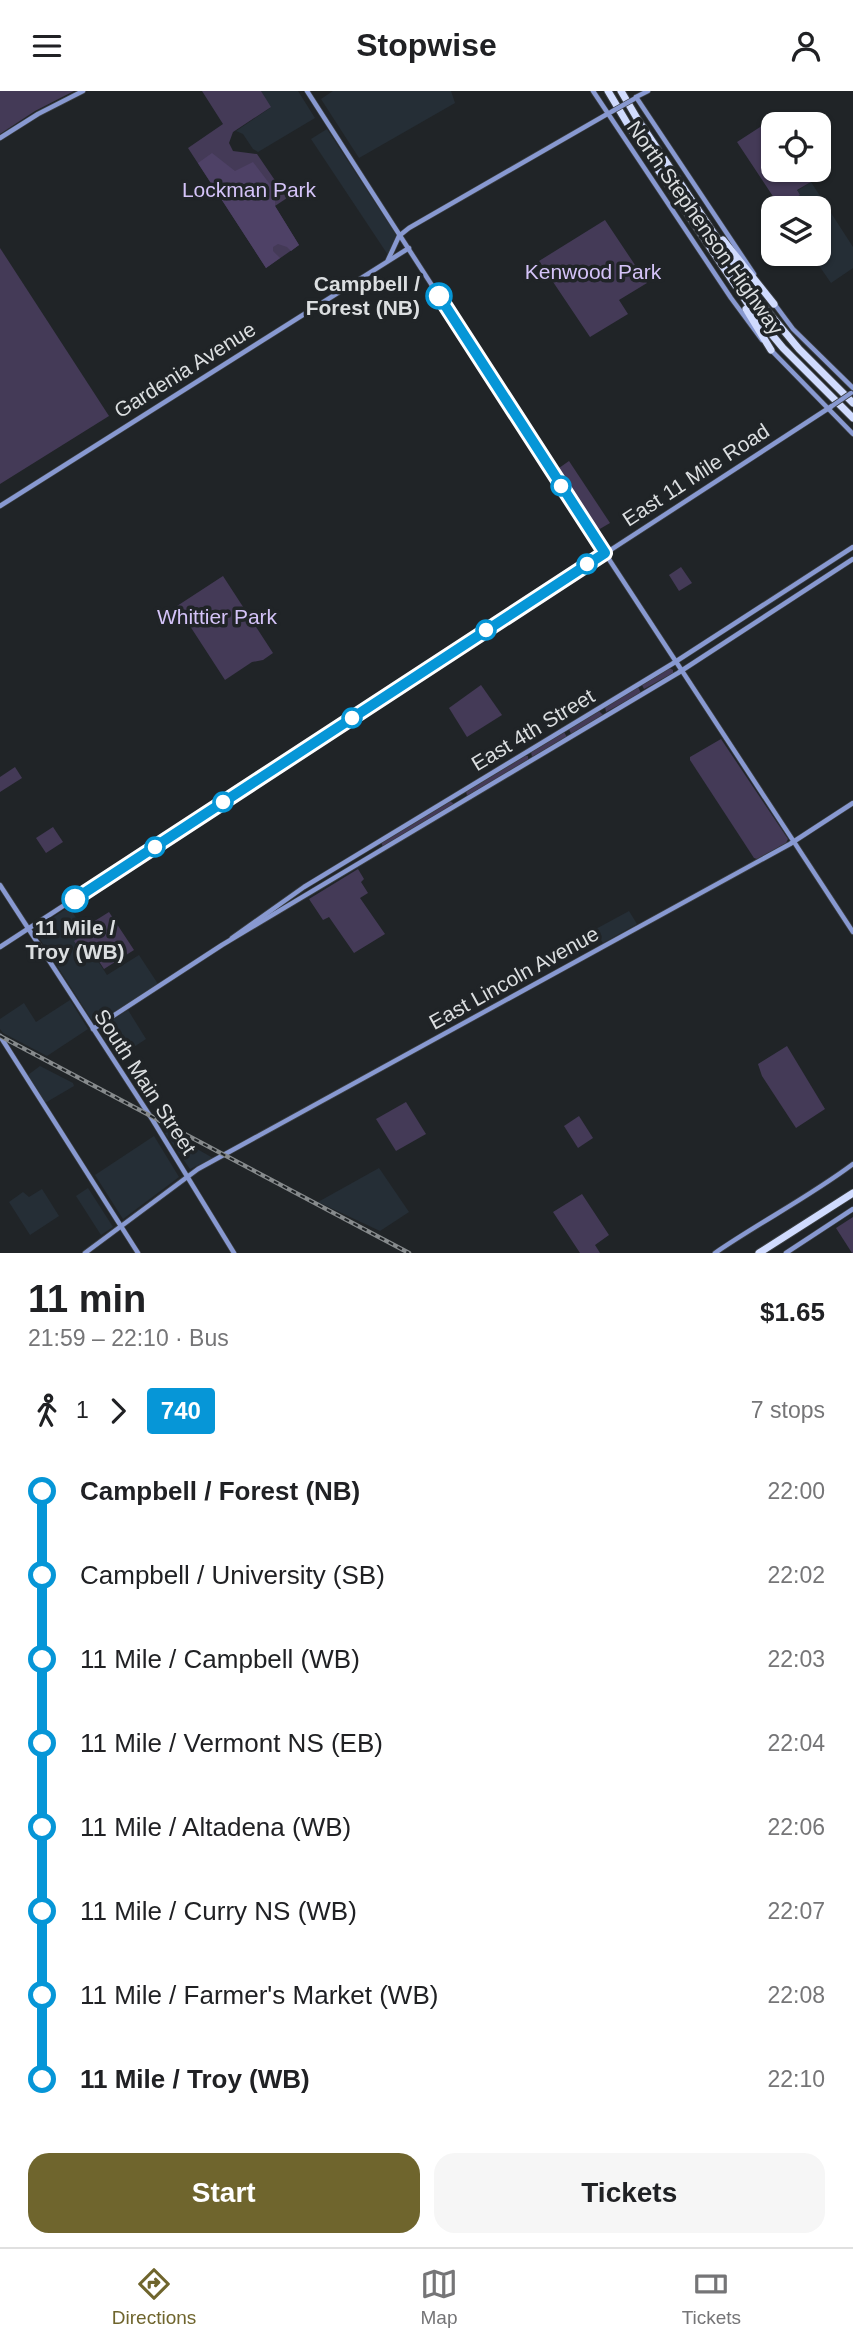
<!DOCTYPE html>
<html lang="en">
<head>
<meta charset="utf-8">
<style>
  :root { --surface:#fff; --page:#f6f6f6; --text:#202124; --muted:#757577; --line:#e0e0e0; --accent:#6f652d }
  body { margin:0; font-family:Helvetica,sans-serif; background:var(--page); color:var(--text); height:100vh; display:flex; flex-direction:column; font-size:26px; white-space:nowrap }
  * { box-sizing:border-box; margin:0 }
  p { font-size:23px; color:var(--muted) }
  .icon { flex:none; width:38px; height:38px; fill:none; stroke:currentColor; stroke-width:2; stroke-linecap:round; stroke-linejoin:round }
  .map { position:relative; height:1162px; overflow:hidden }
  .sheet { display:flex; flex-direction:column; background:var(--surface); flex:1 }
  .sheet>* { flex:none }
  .badge { padding:0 14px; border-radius:5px; font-size:24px; line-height:46px }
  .controls { position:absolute; left:761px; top:21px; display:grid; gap:14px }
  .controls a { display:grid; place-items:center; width:70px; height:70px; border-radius:14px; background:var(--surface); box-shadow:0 2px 5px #0004; font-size:35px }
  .map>.badge { position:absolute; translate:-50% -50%; box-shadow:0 0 0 4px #fff }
  .legs { display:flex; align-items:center; gap:10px; height:77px; padding:0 28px; font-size:23px }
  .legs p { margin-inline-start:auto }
  .overview { display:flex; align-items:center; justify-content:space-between; height:119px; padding:0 28px }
  h1 { font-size:38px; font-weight:700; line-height:52px }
  .action { display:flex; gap:14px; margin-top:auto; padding:14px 28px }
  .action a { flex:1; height:80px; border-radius:21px; background:var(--accent); color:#fff; font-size:28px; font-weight:700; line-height:80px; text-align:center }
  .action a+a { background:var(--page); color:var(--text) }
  ul { padding:0 28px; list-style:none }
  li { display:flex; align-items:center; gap:24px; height:84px; font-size:26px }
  li i { display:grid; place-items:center; width:10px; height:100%; margin:0 9px; background:currentColor }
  li i::after { content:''; width:18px; height:18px; margin:-9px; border:5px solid; border-radius:50%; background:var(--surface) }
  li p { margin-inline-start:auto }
  li:first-child i { background:linear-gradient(#0000 50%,currentColor 0) }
  li:last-child i { background:linear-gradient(currentColor 50%,#0000 0) }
  header { display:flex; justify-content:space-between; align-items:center; height:91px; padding:0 28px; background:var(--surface); font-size:32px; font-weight:700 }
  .dock { display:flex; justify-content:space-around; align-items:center; height:98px; border-top:2px solid var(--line); background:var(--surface); font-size:19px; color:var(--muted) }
  .dock a { display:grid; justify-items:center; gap:4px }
  .dock .active { color:var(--accent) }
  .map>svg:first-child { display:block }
  .built { fill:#252e36 }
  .green { fill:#443a57 }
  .forest { fill:#4e4166 }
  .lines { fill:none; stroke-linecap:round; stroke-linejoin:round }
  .secondary-casing { stroke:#3a3e41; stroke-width:6 }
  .highway-casing { stroke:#3a3e41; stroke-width:9 }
  .secondary { stroke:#8899d1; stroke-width:4.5 }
  .highway { stroke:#d0dbfe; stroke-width:7 }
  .rail-casing { stroke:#868a8c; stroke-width:4.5 }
  .rail { stroke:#202427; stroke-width:2; stroke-dasharray:5; stroke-linecap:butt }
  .secondary-bridge-casing { stroke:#3a3e41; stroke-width:6; stroke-linecap:butt }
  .secondary-bridge { stroke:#8899d1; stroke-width:4.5 }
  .line-1-casing { stroke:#fff; stroke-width:16 }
  .line-1 { stroke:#0696d7; stroke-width:10 }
  .stop-1-dot { fill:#fff; stroke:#0696d7; stroke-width:3.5 }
  .labels { text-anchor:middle; stroke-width:7; stroke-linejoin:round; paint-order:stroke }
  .park-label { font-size:21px; fill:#d4c3f8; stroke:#202427 }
  .street-label { font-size:21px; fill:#dbdee0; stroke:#202427 }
  .stop-label { font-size:21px; font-weight:bold; fill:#dbdee0; stroke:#202427; text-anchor:end }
</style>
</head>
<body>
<header><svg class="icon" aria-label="menu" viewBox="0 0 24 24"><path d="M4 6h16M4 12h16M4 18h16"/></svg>Stopwise<svg class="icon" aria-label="person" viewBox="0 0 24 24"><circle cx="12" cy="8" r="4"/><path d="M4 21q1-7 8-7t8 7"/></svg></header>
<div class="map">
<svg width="853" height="1162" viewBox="0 0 853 1162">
  <rect width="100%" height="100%" fill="#202427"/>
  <g class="built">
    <path d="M 261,0 L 298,0 L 315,27 L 258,61 L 253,58 L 243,43 L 236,40 L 270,17 Z"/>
    <path d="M 333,0 L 451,0 L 455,12 L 359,67 L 321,8 Z"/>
    <path d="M 327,38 L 396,144 L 388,164 L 311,48 Z"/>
    <path d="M 811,91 L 853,156 L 853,177 L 831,192 L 811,163 L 819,163 L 819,117 L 780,116 L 799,104 L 797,100 Z"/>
    <path d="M 69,816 L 84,839 L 82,845 L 75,850 L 79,857 L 86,852 L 107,884 L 139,864 L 158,893 L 95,934 L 34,839 Z"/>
    <path d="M 629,820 L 637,833 L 603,852 L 594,839 Z"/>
    <path d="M 70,909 L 88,938 L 47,965 L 3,942 L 0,938 L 0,928 L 24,912 L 36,931 Z"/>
    <path d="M 128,919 L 146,948 L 117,967 L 98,938 Z"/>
    <path d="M 40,975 L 73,992 L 74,995 L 45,1012 L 28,984 Z"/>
    <path d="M 167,1041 L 213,1067 L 190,1078 L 165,1042 Z"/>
    <path d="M 154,1045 L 179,1086 L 123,1128 L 95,1084 Z"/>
    <path d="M 379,1077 L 409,1121 L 380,1140 L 318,1111 Z"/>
    <path d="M 88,1097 L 113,1136 L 101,1144 L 76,1105 Z"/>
    <path d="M 42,1098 L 59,1125 L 30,1144 L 9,1111 L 23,1101 L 29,1106 Z"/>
  </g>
  <g class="green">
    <path d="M 0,0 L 74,0 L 35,20 L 0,43 Z"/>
    <path d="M 202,0 L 261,0 L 271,16 L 233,41 L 229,52 L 233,60 L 257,63 L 287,107 L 275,115 L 299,154 L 266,177 L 188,57 L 223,33 Z"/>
    <path d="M 771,29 L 773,34 L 774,79 L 803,79 L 811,91 L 797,99 L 800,104 L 780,116 L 737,51 Z"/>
    <path d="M 605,129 L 647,192 L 619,209 L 628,223 L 590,246 L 539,170 Z"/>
    <path d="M 0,157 L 109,325 L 0,393 Z"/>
    <path d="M 569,370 L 610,432 L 598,439 L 559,377 Z"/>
    <path d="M 681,476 L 692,492 L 679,500 L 669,484 Z"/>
    <path d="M 223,485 L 273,562 L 263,569 L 252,571 L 225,589 L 177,515 Z"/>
    <path d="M 669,577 L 673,579 L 673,582 L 644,598 L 642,594 Z"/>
    <path d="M 481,594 L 502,624 L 467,646 L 449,617 Z"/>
    <path d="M 638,596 L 641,602 L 606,621 L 605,616 Z"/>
    <path d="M 599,620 L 603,624 L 571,643 L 569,638 Z"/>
    <path d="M 564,641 L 567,646 L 532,666 L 531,661 Z"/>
    <path d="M 721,648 L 788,748 L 786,752 L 757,768 L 754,767 L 690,669 L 690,666 Z"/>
    <path d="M 525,665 L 528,665 L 528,670 L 467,705 L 466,700 Z"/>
    <path d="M 15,676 L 22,687 L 0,701 L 0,686 Z"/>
    <path d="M 450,710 L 454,713 L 383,756 L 381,751 Z"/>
    <path d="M 53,736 L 63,751 L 46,762 L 36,747 Z"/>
    <path d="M 358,778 L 364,788 L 361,791 L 368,802 L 360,807 L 385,843 L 354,862 L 329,826 L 323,829 L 309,808 Z"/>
    <path d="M 109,821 L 134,859 L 104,878 L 87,852 L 79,857 L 74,850 L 82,845 L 85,836 Z"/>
    <path d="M 787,955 L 825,1018 L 796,1037 L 762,985 L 758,973 Z"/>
    <path d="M 406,1011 L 426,1043 L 396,1060 L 376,1028 Z"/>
    <path d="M 579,1025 L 593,1047 L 578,1057 L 564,1035 Z"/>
    <path d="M 582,1103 L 609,1144 L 595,1154 L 600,1162 L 580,1162 L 553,1121 Z"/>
    <path d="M 853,1126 L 853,1162 L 852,1162 L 836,1137 Z"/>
  </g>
  <path class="forest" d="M 212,62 L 235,80 L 253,71 L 275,100 L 275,115 L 299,154 L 291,160 L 287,156 L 278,153 L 273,156 L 273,160 L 280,167 L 266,177 L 198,72 Z"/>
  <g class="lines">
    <g class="secondary-casing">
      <g id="secondary">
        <path d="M 307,0 L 561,395 L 853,841"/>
        <path d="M 593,0 L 731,207 L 762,249"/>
        <path d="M 636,6 L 754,183"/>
        <path d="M 636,6 L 648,0"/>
        <path d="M 0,47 L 38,23 L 83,0"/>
        <path d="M 388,169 L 399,145 L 409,137 L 609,22"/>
        <path d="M 773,211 L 793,238 L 853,297"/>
        <path d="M 770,258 L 853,343"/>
        <path d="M 0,415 L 409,157"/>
        <path d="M 0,794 L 152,1028 L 234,1162"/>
        <path d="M 232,847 L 304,796 L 672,573 L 853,456"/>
        <path d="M 0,856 L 832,315"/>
        <path d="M 93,938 L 222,854 L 678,582 L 853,468"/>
        <path d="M 0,945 L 138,1162"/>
        <path d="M 85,1162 L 198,1078 L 790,753 L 853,712"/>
        <path d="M 715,1162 C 760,1131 809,1106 853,1073"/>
        <path d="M 786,1162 L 853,1118"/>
      </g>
    </g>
    <g class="highway-casing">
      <g id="highway">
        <path d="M 608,0 L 630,37 L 754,222 L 783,257 L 853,327"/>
        <path d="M 621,0 L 638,29 L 759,210 L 799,258 L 853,312"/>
        <path d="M 723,149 L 774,213"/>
        <path d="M 746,218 L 771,259"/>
        <path d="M 759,1162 L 853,1102"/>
      </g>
    </g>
    <use href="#secondary" class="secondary"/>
    <use href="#highway" class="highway"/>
    <g class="rail-casing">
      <path id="rail" d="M 0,945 L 409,1162"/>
    </g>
    <use href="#rail" class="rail"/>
    <g class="secondary-bridge-casing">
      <g id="secondary-bridge">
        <path d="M 611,21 L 634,8"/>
        <path d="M 832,315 L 851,302"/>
      </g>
    </g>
    <use href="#secondary-bridge" class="secondary-bridge"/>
  </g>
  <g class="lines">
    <g class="line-1-casing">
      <path id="line-1" d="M 75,808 L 605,462 L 439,205"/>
    </g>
    <use href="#line-1" class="line-1"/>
  </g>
  <g class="stop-1-dot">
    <circle cx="439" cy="205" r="12"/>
    <circle cx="561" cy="395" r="9"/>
    <circle cx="587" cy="473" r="9"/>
    <circle cx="486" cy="539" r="9"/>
    <circle cx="352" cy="627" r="9"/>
    <circle cx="223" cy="711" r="9"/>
    <circle cx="155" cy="756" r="9"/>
    <circle cx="75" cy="808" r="12"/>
  </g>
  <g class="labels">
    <g class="park-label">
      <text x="249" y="106">Lockman Park</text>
      <text x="593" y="188">Kenwood Park</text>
      <text x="217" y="533">Whittier Park</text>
    </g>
    <g class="street-label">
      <text transform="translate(705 137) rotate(55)" y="7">North Stephenson Highway</text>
      <text transform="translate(185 279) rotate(-32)" y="7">Gardenia Avenue</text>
      <text transform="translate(696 384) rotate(-33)" y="7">East 11 Mile Road</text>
      <text transform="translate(533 639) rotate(-31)" y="7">East 4th Street</text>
      <text transform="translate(514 887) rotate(-29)" y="7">East Lincoln Avenue</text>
      <text transform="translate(145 991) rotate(57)" y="7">South Main Street</text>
    </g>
    <g class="stop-label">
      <text x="420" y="200">Campbell /<tspan x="420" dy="24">Forest (NB)</tspan></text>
      <text x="75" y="844" text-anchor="middle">11 Mile /<tspan x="75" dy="24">Troy (WB)</tspan></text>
    </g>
  </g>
</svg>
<div class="controls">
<a><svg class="icon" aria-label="locate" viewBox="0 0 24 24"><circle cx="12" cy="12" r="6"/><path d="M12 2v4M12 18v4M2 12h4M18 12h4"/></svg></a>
<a><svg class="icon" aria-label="layers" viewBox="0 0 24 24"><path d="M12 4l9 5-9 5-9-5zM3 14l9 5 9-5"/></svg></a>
</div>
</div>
<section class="sheet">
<div class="overview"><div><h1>11 min</h1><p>21:59 – 22:10 · Bus</p></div><b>$1.65</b></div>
<div class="legs"><svg class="icon" aria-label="walk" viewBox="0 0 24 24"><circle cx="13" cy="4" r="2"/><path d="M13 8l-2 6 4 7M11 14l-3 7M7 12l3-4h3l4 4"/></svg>1<svg class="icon" aria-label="forward" viewBox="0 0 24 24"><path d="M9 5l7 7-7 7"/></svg><b class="badge" style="background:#0696d7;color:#fff">740</b><p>7 stops</p></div>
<ul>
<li><i style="color:#0696d7"></i><b>Campbell / Forest (NB)</b><p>22:00</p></li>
<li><i style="color:#0696d7"></i><span>Campbell / University (SB)</span><p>22:02</p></li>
<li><i style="color:#0696d7"></i><span>11 Mile / Campbell (WB)</span><p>22:03</p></li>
<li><i style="color:#0696d7"></i><span>11 Mile / Vermont NS (EB)</span><p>22:04</p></li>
<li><i style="color:#0696d7"></i><span>11 Mile / Altadena (WB)</span><p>22:06</p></li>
<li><i style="color:#0696d7"></i><span>11 Mile / Curry NS (WB)</span><p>22:07</p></li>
<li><i style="color:#0696d7"></i><span>11 Mile / Farmer's Market (WB)</span><p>22:08</p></li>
<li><i style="color:#0696d7"></i><b>11 Mile / Troy (WB)</b><p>22:10</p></li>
</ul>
<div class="action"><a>Start</a><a>Tickets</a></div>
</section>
<nav class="dock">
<a class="active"><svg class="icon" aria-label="directions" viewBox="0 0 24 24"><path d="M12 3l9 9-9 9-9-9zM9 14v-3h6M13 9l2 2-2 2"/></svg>Directions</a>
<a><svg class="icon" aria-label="map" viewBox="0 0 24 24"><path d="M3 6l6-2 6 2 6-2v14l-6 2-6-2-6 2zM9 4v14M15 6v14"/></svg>Map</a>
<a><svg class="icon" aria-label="tickets" viewBox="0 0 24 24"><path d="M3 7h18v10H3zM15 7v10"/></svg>Tickets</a>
</nav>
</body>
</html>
